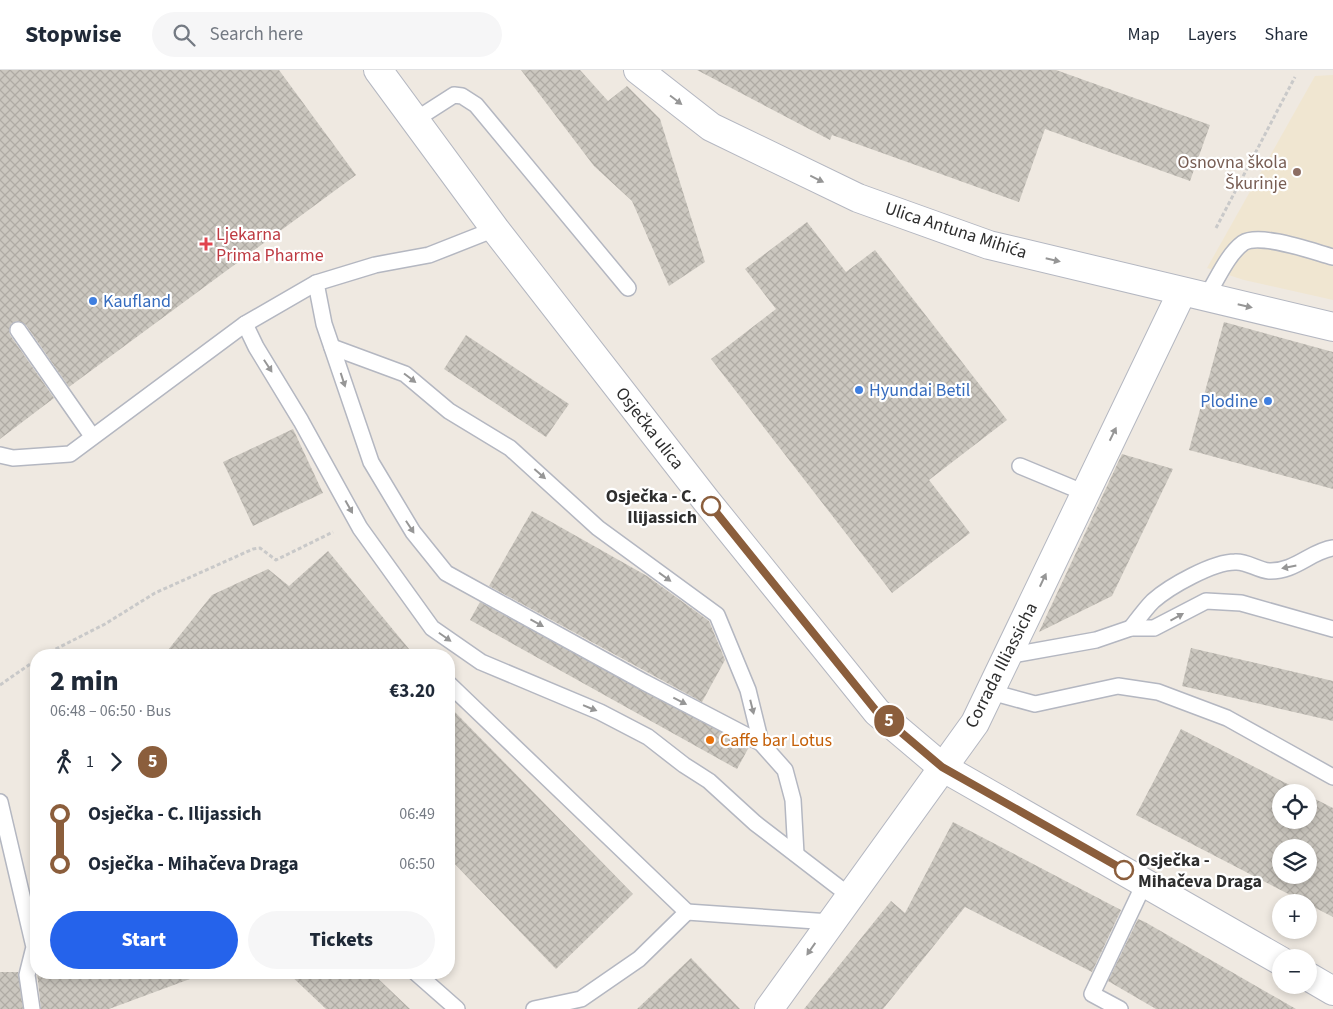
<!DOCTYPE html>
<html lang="en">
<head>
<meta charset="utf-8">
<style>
  :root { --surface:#fff; --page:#f6f6f7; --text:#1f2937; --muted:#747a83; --line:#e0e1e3; --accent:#2563eb }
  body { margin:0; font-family:"Source Sans 3",sans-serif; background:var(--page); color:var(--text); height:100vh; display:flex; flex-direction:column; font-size:19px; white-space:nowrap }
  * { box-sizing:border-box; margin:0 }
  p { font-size:16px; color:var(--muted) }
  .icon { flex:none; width:28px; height:28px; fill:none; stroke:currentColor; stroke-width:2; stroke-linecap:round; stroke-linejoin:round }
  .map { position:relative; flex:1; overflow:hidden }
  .side { position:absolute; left:30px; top:579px; width:425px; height:330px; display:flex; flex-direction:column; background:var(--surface); border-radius:20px; box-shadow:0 2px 8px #0003 }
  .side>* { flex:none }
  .badge { padding:0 10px; border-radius:16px; font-size:18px; line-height:32px }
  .controls { position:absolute; left:1272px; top:714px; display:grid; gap:10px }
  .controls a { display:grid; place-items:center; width:45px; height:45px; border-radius:50%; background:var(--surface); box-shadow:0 2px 8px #0003; font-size:25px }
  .map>.badge { position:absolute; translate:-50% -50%; box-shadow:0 0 0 2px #fff }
  .legs { display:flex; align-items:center; gap:8px; height:55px; padding:0 20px; font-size:16px }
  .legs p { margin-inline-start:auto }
  .headline { display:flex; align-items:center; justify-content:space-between; height:85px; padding:0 20px }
  h1 { font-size:28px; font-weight:800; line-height:38px }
  .button { display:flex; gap:10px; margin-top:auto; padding:10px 20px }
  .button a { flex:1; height:58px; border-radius:30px; background:var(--accent); color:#fff; font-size:20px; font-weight:800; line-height:58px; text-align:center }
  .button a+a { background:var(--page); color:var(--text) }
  ul { padding:0 20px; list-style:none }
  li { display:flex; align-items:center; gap:18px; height:50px; font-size:19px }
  li i { display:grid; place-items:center; width:8px; height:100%; margin:0 6px; background:currentColor }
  li i::after { content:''; width:12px; height:12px; margin:-6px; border:4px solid; border-radius:50%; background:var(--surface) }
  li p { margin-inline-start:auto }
  li:first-child i { background:linear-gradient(#0000 50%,currentColor 0) }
  li:last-child i { background:linear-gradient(currentColor 50%,#0000 0) }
  header { display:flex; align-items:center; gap:30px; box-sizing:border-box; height:70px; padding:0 25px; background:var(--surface); border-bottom:1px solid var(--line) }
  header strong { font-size:24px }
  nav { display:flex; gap:28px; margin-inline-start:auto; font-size:18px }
  .search { width:350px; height:45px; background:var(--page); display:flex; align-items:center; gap:12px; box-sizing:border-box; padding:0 18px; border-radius:28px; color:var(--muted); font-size:19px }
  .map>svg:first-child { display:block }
  .education { fill:#f0e6d1 }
  .building { fill:url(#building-cross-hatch); fill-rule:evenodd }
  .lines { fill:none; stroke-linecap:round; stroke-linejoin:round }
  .service-casing { stroke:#b4b7c1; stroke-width:18 }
  .minor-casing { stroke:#b4b7c1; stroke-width:30 }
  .secondary-casing { stroke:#b4b7c1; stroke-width:30 }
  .path { stroke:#c9c9c9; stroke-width:3; stroke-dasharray:4 2.5; stroke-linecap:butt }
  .service { stroke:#fff; stroke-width:15 }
  .minor { stroke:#fff; stroke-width:28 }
  .secondary { stroke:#fff; stroke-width:28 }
  .oneway { fill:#969696 }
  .line-1-casing { stroke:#fff; stroke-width:11 }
  .line-1 { stroke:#8b5e3c; stroke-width:8 }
  .education-dot { fill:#8d6e63; stroke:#fff; stroke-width:2 }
  .health-dot { fill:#e0444e; stroke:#fff; stroke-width:2 }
  .shop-dot { fill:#3f7fe0; stroke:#fff; stroke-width:2 }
  .stop-1-dot { fill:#fff; stroke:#8b5e3c; stroke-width:2.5 }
  .food-dot { fill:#e8710a; stroke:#fff; stroke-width:2 }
  .labels { text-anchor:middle; stroke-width:4.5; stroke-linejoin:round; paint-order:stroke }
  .education-label { font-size:18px; fill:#785e54; stroke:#fff; text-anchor:end }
  .street-label { font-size:18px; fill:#2e2e2e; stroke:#fff }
  .health-label { font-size:18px; fill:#be3a42; stroke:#fff; text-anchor:start }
  .shop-label { font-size:18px; fill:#366cbe; stroke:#fff; text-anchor:start }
  .stop-label { font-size:18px; font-weight:bold; fill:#2e2e2e; stroke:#fff; text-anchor:end }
  .food-label { font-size:18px; fill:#c56008; stroke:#fff; text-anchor:start }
</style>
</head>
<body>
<header>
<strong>Stopwise</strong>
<div class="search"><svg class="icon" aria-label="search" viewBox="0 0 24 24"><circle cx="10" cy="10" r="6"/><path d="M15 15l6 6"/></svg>Search here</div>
<nav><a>Map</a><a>Layers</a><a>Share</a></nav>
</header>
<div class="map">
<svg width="1333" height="939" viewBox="0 0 1333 939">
  <defs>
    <pattern id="building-cross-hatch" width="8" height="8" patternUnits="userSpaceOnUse" patternTransform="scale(1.25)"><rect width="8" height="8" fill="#cbc7bf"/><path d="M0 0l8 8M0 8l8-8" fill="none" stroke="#afaba4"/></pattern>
  </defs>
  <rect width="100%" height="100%" fill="#efe9e1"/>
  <path class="education" d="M 1333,5 L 1333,230 L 1244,210 L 1207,198 L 1315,6 Z"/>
  <g class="building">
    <path d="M 0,0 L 279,0 L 356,105 L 69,317 L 26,255 L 18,251 L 12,253 L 9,260 L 10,265 L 54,328 L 0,369 Z"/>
    <path d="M 521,0 L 580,0 L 608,31 L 627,16 L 660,49 L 705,192 L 669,216 L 632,131 L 594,96 Z"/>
    <path d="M 697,0 L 1056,0 L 1210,55 L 1190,111 L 1045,59 L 1019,132 L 832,65 L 830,70 Z"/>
    <path d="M 807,152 L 846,202 L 875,180 L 1007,350 L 929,410 L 970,463 L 892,523 L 711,289 L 776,239 L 745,199 Z"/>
    <path d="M 1224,252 L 1333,282 L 1333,419 L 1189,380 Z"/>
    <path d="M 466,265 L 569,334 L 546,367 L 444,299 Z"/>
    <path d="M 293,359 L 323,423 L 253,456 L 223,392 Z"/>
    <path d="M 1122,384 L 1173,399 L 1112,526 L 1039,562 Z"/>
    <path d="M 532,441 L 647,506 L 709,551 L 725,590 L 702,632 L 489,516 Z"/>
    <path d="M 328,481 L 414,585 L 164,585 L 212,525 L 268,499 L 289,516 Z"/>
    <path d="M 480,532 L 749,677 L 737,699 L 470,550 Z"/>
    <path d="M 1191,578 L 1333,611 L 1333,651 L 1182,616 Z"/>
    <path d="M 449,636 L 633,824 L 556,899 L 449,788 Z"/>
    <path d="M 1181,659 L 1303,722 L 1281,722 L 1281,750 L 1309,750 L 1309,726 L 1333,738 L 1333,847 L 1136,745 ZM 1281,778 L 1309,778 L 1309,805 L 1281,805 Z"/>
    <path d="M 953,752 L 1121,840 L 1092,902 L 965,837 L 883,939 L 804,939 L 891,831 L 905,843 Z"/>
    <path d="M 1138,849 L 1145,852 L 1296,939 L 1156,939 L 1108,911 Z"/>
    <path d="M 691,888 L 740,939 L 637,939 Z"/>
    <path d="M 0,902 L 18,902 L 23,939 L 0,939 Z"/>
    <path d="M 37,902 L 198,902 L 198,906 L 109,939 L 41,939 Z"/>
    <path d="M 287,902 L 371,902 L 410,939 L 326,939 Z"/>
  </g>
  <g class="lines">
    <g class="service-casing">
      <g id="service">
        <path d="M 415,50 L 454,25 L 462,26 L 476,35 L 628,218"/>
        <path d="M 316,213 L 324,254 L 371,392 L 413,462 L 446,503 L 644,612 L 761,673 L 785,700 L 793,730 L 796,784"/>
        <path d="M 1206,227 C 1217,210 1227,185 1243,173 C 1260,162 1314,182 1333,187"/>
        <path d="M 245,254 L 256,277 L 301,351 L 360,458 L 432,558 L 481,592 L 600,642 L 648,667 L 684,695 L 709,711 L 755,753 L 850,826"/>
        <path d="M 18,260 L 92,366"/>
        <path d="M 332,277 L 405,304 L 449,341 L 510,378 L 598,458 L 717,545 L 748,620 L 761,673"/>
        <path d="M 0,385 L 13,388 L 70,384 L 245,254 L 316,213 L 375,195 L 429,185 L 495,159"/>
        <path d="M 1020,396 L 1085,423"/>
        <path d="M 1131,558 C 1138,549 1145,539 1153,531 C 1170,516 1213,492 1235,492 C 1247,491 1257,500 1269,501 C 1295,502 1311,481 1333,478"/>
        <path d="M 1007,586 L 1096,570 L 1131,558 L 1154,558 L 1206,531 L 1241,533 L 1333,559"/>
        <path d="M 449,614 L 687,842 L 639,889 L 581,929 L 534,939"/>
        <path d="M 991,622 L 1035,634 L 1118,616 L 1158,622 L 1227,648 L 1333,707"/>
        <path d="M 0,732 L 34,877 L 27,905 L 32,939"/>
        <path d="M 687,842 L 830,852"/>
        <path d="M 415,902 L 457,939"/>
        <path d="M 1120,939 L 1092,924 L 1145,812"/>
      </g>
    </g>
    <g class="minor-casing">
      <g id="minor">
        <path d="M 638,0 L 711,57 L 858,128 L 989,175 L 1333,257"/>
        <path d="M 769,939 L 975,653 L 1182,222"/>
      </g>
    </g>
    <g class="secondary-casing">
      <g id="secondary">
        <path d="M 378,0 L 495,159 L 705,429 L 877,642 L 942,697 L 1281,891"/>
        <path d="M 1309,907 L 1333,921"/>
      </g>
    </g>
    <g class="path">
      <path d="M 1216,158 L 1295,7"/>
      <path d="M 44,585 L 105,554 L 155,523 L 253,479 L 260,478 L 276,490 L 333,462"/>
      <path d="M 0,615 L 36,590"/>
    </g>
    <use href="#service" class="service"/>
    <use href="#minor" class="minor"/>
    <use href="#secondary" class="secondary"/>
  </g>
  <defs><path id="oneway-solid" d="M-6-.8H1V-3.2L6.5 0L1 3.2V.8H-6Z" transform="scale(1.25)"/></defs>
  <g class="oneway">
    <use href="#oneway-solid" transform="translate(676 30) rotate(37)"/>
    <use href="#oneway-solid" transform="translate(817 109) rotate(26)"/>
    <use href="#oneway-solid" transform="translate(1053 190) rotate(13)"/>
    <use href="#oneway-solid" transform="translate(1245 236) rotate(13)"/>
    <use href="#oneway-solid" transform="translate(268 296) rotate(57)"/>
    <use href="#oneway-solid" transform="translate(410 308) rotate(37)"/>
    <use href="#oneway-solid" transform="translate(343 310) rotate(72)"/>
    <use href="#oneway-solid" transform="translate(1113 364) rotate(-64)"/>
    <use href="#oneway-solid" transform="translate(540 404) rotate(41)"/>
    <use href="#oneway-solid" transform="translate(349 437) rotate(61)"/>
    <use href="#oneway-solid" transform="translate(410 457) rotate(57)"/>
    <use href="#oneway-solid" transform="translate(1289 497) rotate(169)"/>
    <use href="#oneway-solid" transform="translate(665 507) rotate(36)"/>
    <use href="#oneway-solid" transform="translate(1043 510) rotate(-65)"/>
    <use href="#oneway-solid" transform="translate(1177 547) rotate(-29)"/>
    <use href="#oneway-solid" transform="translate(537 553) rotate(29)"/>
    <use href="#oneway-solid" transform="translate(445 567) rotate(35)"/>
    <use href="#oneway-solid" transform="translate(680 631) rotate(27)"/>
    <use href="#oneway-solid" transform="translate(752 637) rotate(76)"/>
    <use href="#oneway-solid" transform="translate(590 638) rotate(22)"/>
    <use href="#oneway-solid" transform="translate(811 879) rotate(125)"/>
  </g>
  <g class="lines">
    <g class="line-1-casing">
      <path id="line-1" d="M 711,436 L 877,642 L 942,697 L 1124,800"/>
    </g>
    <use href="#line-1" class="line-1"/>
  </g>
  <circle class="education-dot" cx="1297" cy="102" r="5"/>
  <path class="health-dot" d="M203.5 166.5h5v5h5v5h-5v5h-5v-5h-5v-5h5z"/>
  <g class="shop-dot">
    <circle cx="93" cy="231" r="5"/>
    <circle cx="859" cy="320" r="5"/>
    <circle cx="1268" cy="331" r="5"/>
  </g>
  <g class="stop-1-dot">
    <circle cx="711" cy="436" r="9"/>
    <circle cx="1124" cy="800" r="9"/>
  </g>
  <circle class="food-dot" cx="710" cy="670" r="5"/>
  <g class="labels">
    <g class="education-label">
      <text x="1287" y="98">Osnovna škola<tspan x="1287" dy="21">Škurinje</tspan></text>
    </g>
    <g class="street-label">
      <text transform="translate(956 160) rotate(18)" y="6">Ulica Antuna Mihića</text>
      <text transform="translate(650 358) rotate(52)" y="6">Osječka ulica</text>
      <text transform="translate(1001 595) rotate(-63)" y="6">Corrada Illiassicha</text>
    </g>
    <g class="health-label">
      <text x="216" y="170">Ljekarna<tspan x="216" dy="21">Prima Pharme</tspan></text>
    </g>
    <g class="shop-label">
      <text x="103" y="237">Kaufland</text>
      <text x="869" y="326">Hyundai Betil</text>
      <text x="1258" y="337" text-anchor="end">Plodine</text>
    </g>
    <g class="stop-label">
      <text x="697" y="432">Osječka - C.<tspan x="697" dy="21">Ilijassich</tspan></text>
      <text x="1138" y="796" text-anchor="start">Osječka -<tspan x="1138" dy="21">Mihačeva Draga</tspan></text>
    </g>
    <g class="food-label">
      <text x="720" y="676">Caffe bar Lotus</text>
    </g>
  </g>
</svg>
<div class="controls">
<a><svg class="icon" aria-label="locate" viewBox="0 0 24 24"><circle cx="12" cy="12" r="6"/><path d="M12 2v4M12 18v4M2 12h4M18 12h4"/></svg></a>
<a><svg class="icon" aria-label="layers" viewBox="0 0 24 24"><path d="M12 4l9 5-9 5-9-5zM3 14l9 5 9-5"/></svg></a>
<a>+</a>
<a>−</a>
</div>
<b class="badge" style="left:889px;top:651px;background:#8b5e3c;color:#fff">5</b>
<section class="side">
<div class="headline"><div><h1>2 min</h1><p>06:48 – 06:50 · Bus</p></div><b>€3.20</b></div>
<div class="legs"><svg class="icon" aria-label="walk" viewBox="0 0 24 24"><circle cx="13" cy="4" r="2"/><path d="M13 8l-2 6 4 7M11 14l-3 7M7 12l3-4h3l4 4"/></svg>1<svg class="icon" aria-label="forward" viewBox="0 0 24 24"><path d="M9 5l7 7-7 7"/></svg><b class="badge" style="background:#8b5e3c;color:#fff">5</b></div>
<ul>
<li><i style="color:#8b5e3c"></i><b>Osječka - C. Ilijassich</b><p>06:49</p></li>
<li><i style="color:#8b5e3c"></i><b>Osječka - Mihačeva Draga</b><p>06:50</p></li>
</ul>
<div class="button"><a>Start</a><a>Tickets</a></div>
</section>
</div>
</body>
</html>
